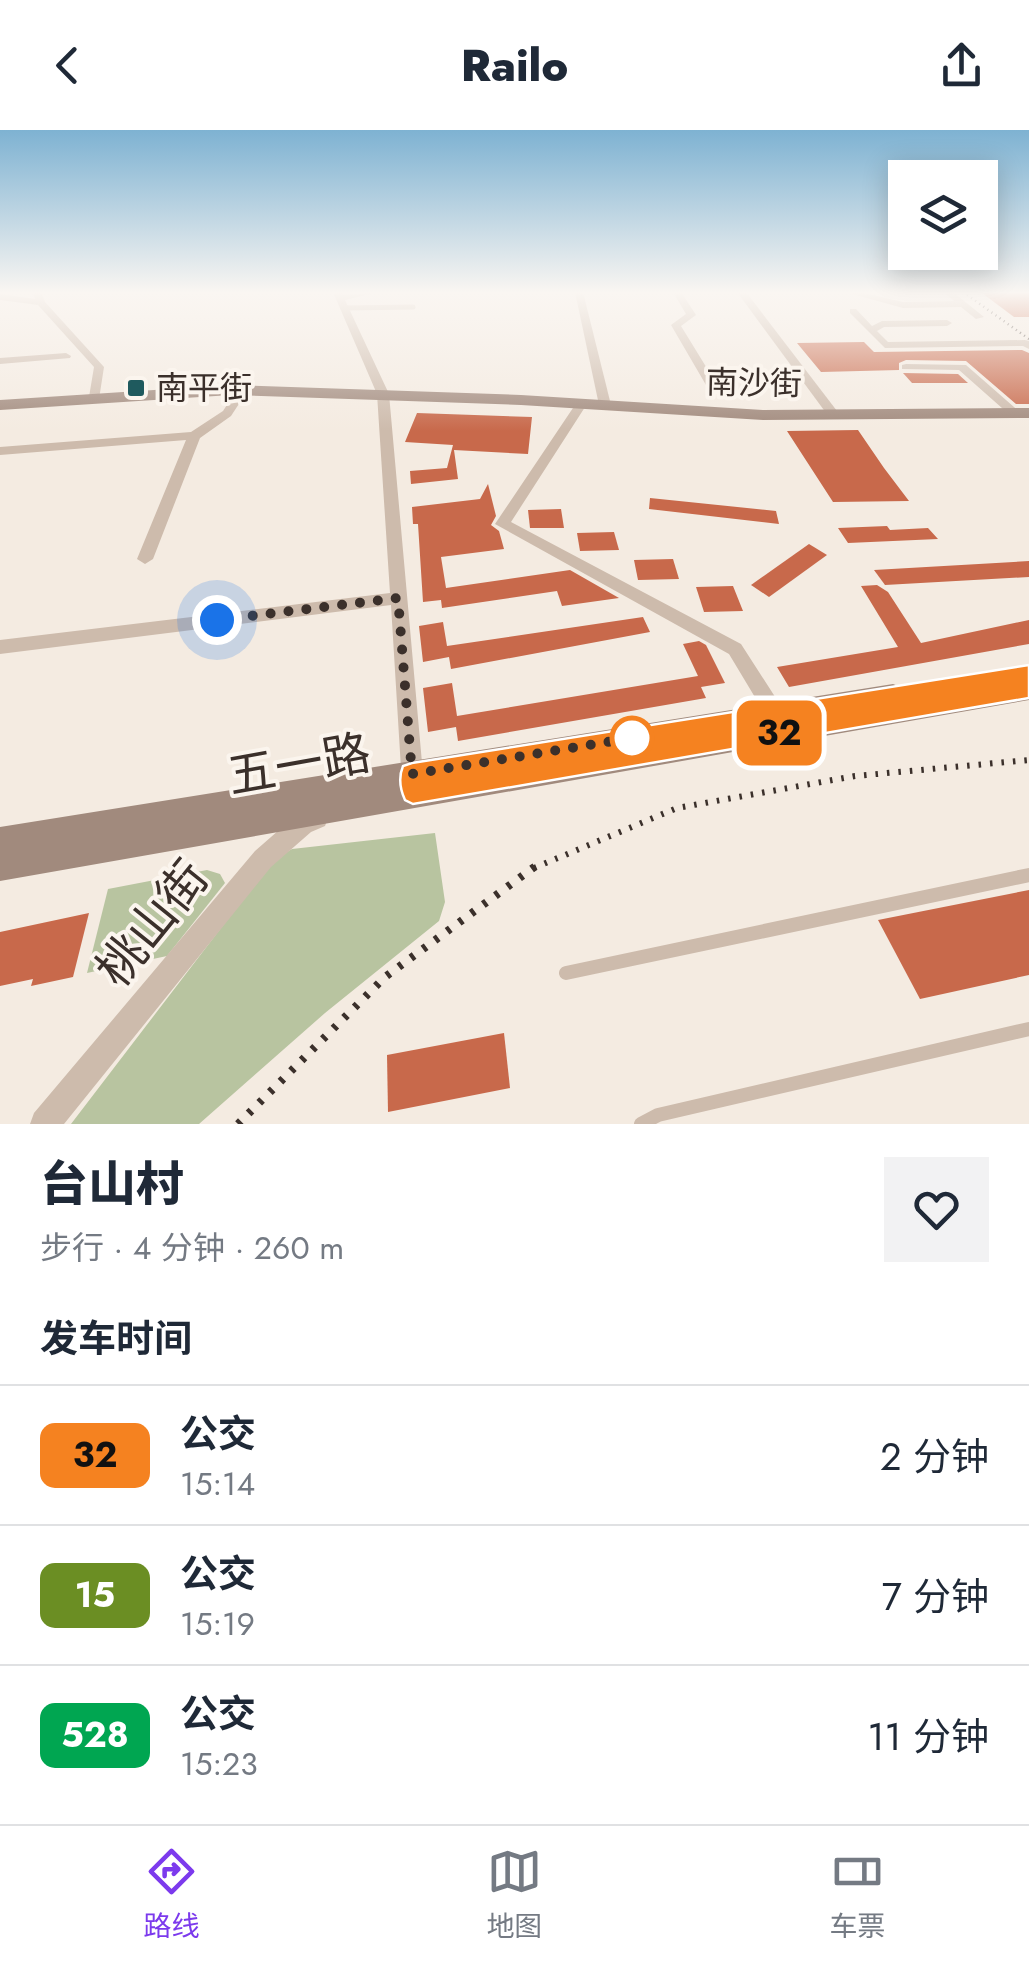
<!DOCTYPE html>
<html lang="zh">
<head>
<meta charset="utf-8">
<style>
  :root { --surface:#fff; --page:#f2f2f3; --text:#1f2937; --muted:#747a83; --line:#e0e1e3; --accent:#7c3aed }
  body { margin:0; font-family:Jost,"Noto Sans SC",sans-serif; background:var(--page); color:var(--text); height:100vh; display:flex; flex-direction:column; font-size:38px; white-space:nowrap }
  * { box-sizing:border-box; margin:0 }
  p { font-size:32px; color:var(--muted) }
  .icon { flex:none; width:55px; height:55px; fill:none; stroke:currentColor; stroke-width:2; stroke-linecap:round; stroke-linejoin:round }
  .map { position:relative; height:994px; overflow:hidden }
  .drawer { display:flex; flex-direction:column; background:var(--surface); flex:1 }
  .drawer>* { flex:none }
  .badge { padding:0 20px; border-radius:15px; font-size:35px; line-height:65px }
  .controls { position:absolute; left:888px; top:30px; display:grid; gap:20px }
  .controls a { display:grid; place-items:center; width:110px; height:110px; border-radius:0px; background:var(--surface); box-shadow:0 5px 25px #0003; font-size:50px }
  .you { position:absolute; width:50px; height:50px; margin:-25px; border:8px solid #fff; border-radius:50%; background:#1a73e8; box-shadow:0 0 0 15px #1a73e833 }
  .map>.badge { position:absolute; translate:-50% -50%; box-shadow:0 0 0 5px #fff }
  h2 { padding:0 40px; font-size:38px; line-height:90px }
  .round { display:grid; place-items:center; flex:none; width:105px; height:105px; border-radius:0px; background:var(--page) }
  .summary { display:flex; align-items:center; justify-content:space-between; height:170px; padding:0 40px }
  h1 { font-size:48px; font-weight:800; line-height:75px }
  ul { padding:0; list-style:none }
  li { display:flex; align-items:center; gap:30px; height:140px; padding:0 40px; border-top:2px solid var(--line) }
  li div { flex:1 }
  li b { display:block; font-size:38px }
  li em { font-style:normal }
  li .badge { min-width:110px; font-weight:700; text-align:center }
  header { display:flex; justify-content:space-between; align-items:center; height:130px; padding:0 40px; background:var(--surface); font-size:45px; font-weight:800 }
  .tabs { display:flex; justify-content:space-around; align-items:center; height:140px; border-top:2px solid var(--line); background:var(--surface); font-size:28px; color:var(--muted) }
  .tabs a { display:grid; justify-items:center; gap:5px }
  .tabs .on { color:var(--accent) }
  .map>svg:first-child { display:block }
  .green { fill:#b8c4a0 }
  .building { fill:#c8694b }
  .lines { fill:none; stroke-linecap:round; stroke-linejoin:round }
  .lane-far1 { stroke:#cdbbac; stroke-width:5 }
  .lane { stroke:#cdbbac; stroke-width:14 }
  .street { fill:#cdbbac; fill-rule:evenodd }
  .secondary { fill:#a18a7d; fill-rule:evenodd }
  .rail-far2 { stroke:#3b302b; stroke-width:2.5; stroke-dasharray:1 4; stroke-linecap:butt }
  .rail-far1 { stroke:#3b302b; stroke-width:6; stroke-dasharray:2.5 9; stroke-linecap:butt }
  .rail { stroke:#3b302b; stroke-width:8; stroke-dasharray:4 11; stroke-linecap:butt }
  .line { fill:#f58220; stroke:#fff; stroke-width:2.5 }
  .walk { stroke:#3b302b; stroke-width:10; stroke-dasharray:0 18 }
  .poi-dot { fill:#1f5a5e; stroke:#fbf5ee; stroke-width:4 }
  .stop-dot { fill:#fff; stroke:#f58220; stroke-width:5 }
  .labels { text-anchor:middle; stroke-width:8; stroke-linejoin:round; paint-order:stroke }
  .far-street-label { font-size:32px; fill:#3b302b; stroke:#fbf5ee }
  .far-poi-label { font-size:32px; fill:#3b302b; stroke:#fbf5ee; text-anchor:start }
  .near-street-label { font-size:48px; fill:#3b302b; stroke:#fbf5ee }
</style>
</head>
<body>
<header><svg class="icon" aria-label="back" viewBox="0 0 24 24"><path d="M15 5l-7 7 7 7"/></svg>Railo<svg class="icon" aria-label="share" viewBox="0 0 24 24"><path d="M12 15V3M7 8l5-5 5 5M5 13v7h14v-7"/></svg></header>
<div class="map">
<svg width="1029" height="994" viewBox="0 0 1029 994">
  <rect width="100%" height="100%" fill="#f4ebe1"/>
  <g class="green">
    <path d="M 435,703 L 445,772 L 439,791 L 325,883 L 199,994 L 71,994 L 273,730 L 292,719 Z"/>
    <path d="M 207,740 L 220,744 L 225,753 L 167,826 L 87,843 L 108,759 Z"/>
  </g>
  <g class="building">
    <path d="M 982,163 L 1029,163 L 1029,187 L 1014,187 Z"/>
    <path d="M 864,212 L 874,222 L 1022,220 L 1029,223 L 1029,274 L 1016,274 L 966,231 L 906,230 L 899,233 L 899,240 L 821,242 L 797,213 Z"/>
    <path d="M 903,243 L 958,244 L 968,253 L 912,253 Z"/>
    <path d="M 417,283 L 532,287 L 528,324 L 454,320 L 458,349 L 411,354 L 410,341 L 447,338 L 453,315 L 405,312 Z"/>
    <path d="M 858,300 L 884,338 L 909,371 L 833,372 L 787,301 Z"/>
    <path d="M 488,354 L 496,386 L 491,395 L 499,401 L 504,419 L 441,427 L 446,458 L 570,440 L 619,468 L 562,476 L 557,461 L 442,478 L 441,470 L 423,472 L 418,394 L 413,394 L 412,377 L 480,369 Z"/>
    <path d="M 650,368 L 776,381 L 779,394 L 649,379 Z"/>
    <path d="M 561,379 L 564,398 L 530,398 L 528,380 Z"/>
    <path d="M 887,396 L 890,400 L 928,398 L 938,409 L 848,413 L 838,398 Z"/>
    <path d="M 614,402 L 619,420 L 580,421 L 577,403 Z"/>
    <path d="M 809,414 L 827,425 L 769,467 L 751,455 Z"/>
    <path d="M 673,429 L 679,449 L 638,450 L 634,430 Z"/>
    <path d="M 1029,431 L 1029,447 L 885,455 L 874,440 Z"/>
    <path d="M 877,455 L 888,462 L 921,513 L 1029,490 L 1029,514 L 789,557 L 777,537 L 898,517 L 861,456 Z"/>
    <path d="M 733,456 L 743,481 L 704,482 L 696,457 Z"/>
    <path d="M 643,487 L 650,502 L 451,539 L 449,527 L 423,532 L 419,496 L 443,492 L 447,516 Z"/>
    <path d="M 699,511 L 706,515 L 725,553 L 701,557 L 706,568 L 458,611 L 456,597 L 428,602 L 423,558 L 452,553 L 457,586 L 698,546 L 683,514 Z"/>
    <path d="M 1029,760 L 1029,845 L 920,869 L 878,790 Z"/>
    <path d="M 89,783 L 73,847 L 31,856 L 33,849 L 0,856 L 0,802 Z"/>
    <path d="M 504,903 L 510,958 L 388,982 L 387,925 Z"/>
  </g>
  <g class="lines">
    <path class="lane-far1" d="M 344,178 L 413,177"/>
    <g class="lane">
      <path d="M 566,843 L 1029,745"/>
      <path d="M 641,994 L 658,985 L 1029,899"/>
    </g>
    <g class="street">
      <path d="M 33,162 L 41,162 L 45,172 L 104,237 L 99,269 L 89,267 L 94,237 L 38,175 L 0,170 L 0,164 L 35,169 Z"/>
      <path d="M 333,162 L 341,162 L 343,165 L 378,162 L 345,170 L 389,264 L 424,655 L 421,662 L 413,665 L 405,662 L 402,655 L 391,475 L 0,524 L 0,510 L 390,463 L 377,264 Z"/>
      <path d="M 575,162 L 583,162 L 611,275 L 609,277 L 599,275 Z"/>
      <path d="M 673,162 L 681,162 L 696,185 L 681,196 L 716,253 L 714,255 L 706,255 L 671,195 L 686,184 Z"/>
      <path d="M 737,162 L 746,162 L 837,281 L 837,287 L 829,287 Z"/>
      <path d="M 845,162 L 860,162 L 903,172 L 954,171 L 944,162 L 953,162 L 984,187 L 976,189 L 961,177 L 903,178 Z"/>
      <path d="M 850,179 L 856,179 L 872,196 L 882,191 L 947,190 L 952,193 L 947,196 L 884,197 L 877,201 L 888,212 L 1025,210 L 1029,211 L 1029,219 L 1023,216 L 885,218 L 850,183 Z"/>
      <path d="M 66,223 L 71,226 L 70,228 L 0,234 L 0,228 Z"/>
      <path d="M 906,234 L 966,235 L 1021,283 L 1011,286 L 959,240 L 902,239 L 902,235 Z"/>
      <path d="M 238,258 L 248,260 L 231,286 L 200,308 L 153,429 L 145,434 L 137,429 L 186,310 L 0,325 L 0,317 L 191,302 L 223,281 Z"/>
      <path d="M 581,270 L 587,274 L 511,392 L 741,514 L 788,587 L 791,593 L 788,599 L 781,602 L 774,599 L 729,524 L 495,394 L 577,272 Z"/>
      <path d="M 317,677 L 325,680 L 328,688 L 325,696 L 311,702 L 271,737 L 64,994 L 30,994 L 34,983 L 255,721 L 295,686 Z"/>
    </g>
    <g class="secondary">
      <path d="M 231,255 L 521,265 L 763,280 L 1029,278 L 1029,288 L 763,290 L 521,275 L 231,265 L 0,280 L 0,270 Z"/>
      <path d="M 1029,548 L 1029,570 L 0,751 L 0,697 L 893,554 L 903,558 L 906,568 Z"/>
    </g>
    <path class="rail-far2" d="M 963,162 L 1029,209"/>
    <path class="rail-far1" d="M 534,738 L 677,678 L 855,646 L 1029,630"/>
    <path class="rail" d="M 238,994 L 385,847 L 537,735"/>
  </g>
  <linearGradient id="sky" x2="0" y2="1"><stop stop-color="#7eb2d2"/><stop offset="0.54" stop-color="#faf6f2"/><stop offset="1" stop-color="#faf6f2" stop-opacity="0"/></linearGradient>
  <rect width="1029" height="301" fill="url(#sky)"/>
  <path class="line" d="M 1029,535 L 1029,568 L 413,674 L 405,670 C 400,659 398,648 403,636 L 412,633 Z"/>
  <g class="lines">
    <path class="walk" d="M 217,490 L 398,468 L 412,644 L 632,608"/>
  </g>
  <rect class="poi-dot" x="126" y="248" width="20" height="20" rx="5"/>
  <circle class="stop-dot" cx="632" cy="608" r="20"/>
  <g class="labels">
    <g class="far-street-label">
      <text transform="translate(754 253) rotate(1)" y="11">南沙街</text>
    </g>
    <g class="far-poi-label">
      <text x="156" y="269">南平街</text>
    </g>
    <g class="near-street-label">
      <text transform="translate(299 634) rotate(-10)" y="17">五一路</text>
      <text transform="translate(152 793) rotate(-51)" y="17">桃山街</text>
    </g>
  </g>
</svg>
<div class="controls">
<a><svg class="icon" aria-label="layers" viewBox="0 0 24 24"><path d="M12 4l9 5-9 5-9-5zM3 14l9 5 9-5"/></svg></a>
</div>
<div class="you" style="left:217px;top:490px"></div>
<b class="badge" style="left:779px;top:603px;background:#f58220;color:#111">32</b>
</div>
<section class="drawer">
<div class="summary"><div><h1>台山村</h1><p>步行 · 4 分钟 · 260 m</p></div><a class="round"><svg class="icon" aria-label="heart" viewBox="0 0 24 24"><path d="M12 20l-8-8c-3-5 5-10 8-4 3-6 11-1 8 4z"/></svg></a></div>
<h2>发车时间</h2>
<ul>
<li><span class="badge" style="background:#f58220;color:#111">32</span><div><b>公交</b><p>15:14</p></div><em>2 分钟</em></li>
<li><span class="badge" style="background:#6b8e23;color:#fff">15</span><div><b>公交</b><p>15:19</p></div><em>7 分钟</em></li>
<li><span class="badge" style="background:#00a651;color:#fff">528</span><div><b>公交</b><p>15:23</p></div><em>11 分钟</em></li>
</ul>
</section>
<nav class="tabs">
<a class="on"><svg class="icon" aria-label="directions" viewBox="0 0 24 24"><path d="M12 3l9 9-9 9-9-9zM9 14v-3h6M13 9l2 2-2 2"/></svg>路线</a>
<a><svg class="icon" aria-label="map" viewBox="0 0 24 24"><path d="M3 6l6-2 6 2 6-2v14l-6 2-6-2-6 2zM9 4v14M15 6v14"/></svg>地图</a>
<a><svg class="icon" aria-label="tickets" viewBox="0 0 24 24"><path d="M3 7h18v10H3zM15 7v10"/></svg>车票</a>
</nav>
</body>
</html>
